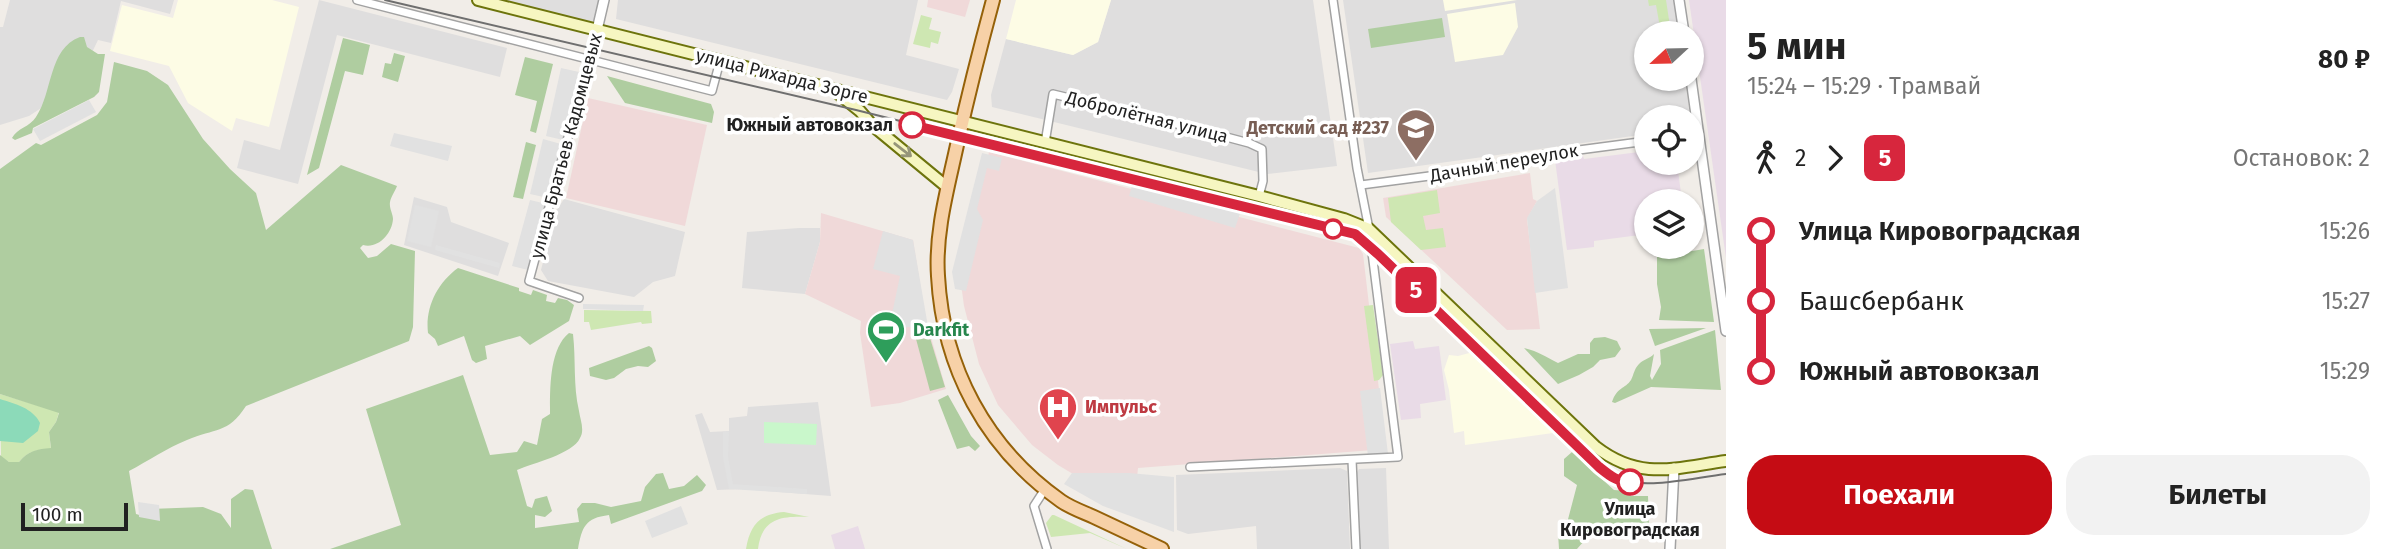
<!DOCTYPE html>
<html lang="ru">
<head>
<meta charset="utf-8">
<style>
  :root { --surface:#fff; --page:#f2f2f2; --text:#222; --muted:#767676; --accent:#c50c14 }
  body { margin:0; font-family:"Fira Sans",sans-serif; background:var(--page); color:var(--text); height:100vh; display:flex; flex-direction:column; font-size:26px; white-space:nowrap }
  * { box-sizing:border-box; margin:0 }
  p { font-size:23px; color:var(--muted) }
  .icon { flex:none; width:38px; height:38px; fill:none; stroke:currentColor; stroke-width:2; stroke-linecap:round; stroke-linejoin:round }
  .map { position:relative; flex:1; overflow:hidden }
  .sheet { display:flex; flex-direction:column; background:var(--surface); width:665px }
  .sheet>* { flex:none }
  .badge { padding:0 14px; border-radius:10px; font-size:24px; line-height:46px }
  .needle { width:46px; rotate:248deg }
  .fabs { position:absolute; left:1634px; top:21px; display:grid; gap:14px }
  .fabs a { display:grid; place-items:center; width:70px; height:70px; border-radius:50%; background:var(--surface); box-shadow:0 2px 5px #0004; font-size:35px }
  .scale { position:absolute; left:21px; bottom:18px; width:107px; box-sizing:border-box; padding-left:7px; border:4px solid #212121; border-top:0; font-size:19px; line-height:24px; white-space:nowrap; color:#212121; -webkit-text-stroke:5px #fff; paint-order:stroke }
  .map>.badge { position:absolute; translate:-50% -50%; box-shadow:0 0 0 4px #fff }
  .legs { display:flex; align-items:center; gap:10px; height:77px; padding:0 21px; font-size:23px }
  .legs p { margin-inline-start:auto }
  .summary { display:flex; align-items:center; justify-content:space-between; height:119px; padding:0 21px }
  h1 { font-size:38px; font-weight:700; line-height:52px }
  .action { display:flex; gap:14px; margin-top:auto; padding:14px 21px }
  .action a { flex:1; height:80px; border-radius:28px; background:var(--accent); color:#fff; font-size:28px; font-weight:700; line-height:80px; text-align:center }
  .action a+a { background:var(--page); color:var(--text) }
  ul { padding:0 21px; list-style:none }
  li { display:flex; align-items:center; gap:24px; height:70px; font-size:26px }
  li i { display:grid; place-items:center; width:10px; height:100%; margin:0 9px; background:currentColor }
  li i::after { content:''; width:18px; height:18px; margin:-9px; border:5px solid; border-radius:50%; background:var(--surface) }
  li p { margin-inline-start:auto }
  li:first-child i { background:linear-gradient(#0000 50%,currentColor 0) }
  li:last-child i { background:linear-gradient(currentColor 50%,#0000 0) }
  main { display:flex; flex:1; min-height:0 }
  .map>svg:first-child { display:block }
  .residential { fill:#dfdede }
  .commercial { fill:#f0d9d9 }
  .industrial { fill:#e9dbe7 }
  .education { fill:#fdfce5 }
  .grass { fill:#cee7b2 }
  .forest { fill:#afcda0 }
  .park { fill:#c9f7cb }
  .pitch { fill:#8cdab9 }
  .parking { fill:#e1e1e1 }
  .lines { fill:none; stroke-linecap:round; stroke-linejoin:round }
  .minor-casing { stroke:#a2a2a2; stroke-width:10 }
  .tertiary-casing { stroke:#a2a2a2; stroke-width:12 }
  .secondary-casing { stroke:#6d740c; stroke-width:14 }
  .primary-casing { stroke:#956109; stroke-width:16 }
  .minor { stroke:#fff; stroke-width:7 }
  .tertiary { stroke:#fff; stroke-width:9 }
  .secondary { stroke:#f6f6c1; stroke-width:10 }
  .primary { stroke:#f7d1a7; stroke-width:12 }
  .tram { stroke:#6f6f6f; stroke-width:2 }
  .oneway { stroke:#969679 }
  .line-1-casing { stroke:#fff; stroke-width:16 }
  .line-1 { stroke:#d7263d; stroke-width:10 }
  .stop-1-dot { fill:#fff; stroke:#d7263d; stroke-width:3.5 }
  .labels { text-anchor:middle; stroke-width:7; stroke-linejoin:round; paint-order:stroke }
  .street-label { font-size:18px; fill:#212121; stroke:#fff }
  .stop-label { font-size:18px; font-weight:bold; fill:#212121; stroke:#fff; text-anchor:end }
  .education-label { font-size:18px; font-weight:bold; fill:#785e54; stroke:#fff; text-anchor:end }
  .leisure-label { font-size:18px; font-weight:bold; fill:#27864d; stroke:#fff; text-anchor:start }
  .health-label { font-size:18px; font-weight:bold; fill:#be3a42; stroke:#fff; text-anchor:start }
</style>
</head>
<body>
<main>
<div class="map">
<svg width="1726" height="549" viewBox="0 0 1726 549">
  <rect width="100%" height="100%" fill="#f1ede8"/>
  <g class="residential">
    <path d="M 10,0 L 174,0 L 170,14 L 121,1 L 111,43 L 98,40 L 76,85 L 29,116 L 0,125 L 0,27 L 3,27 Z"/>
    <path d="M 319,0 L 507,48 L 500,77 L 337,35 L 298,184 L 237,168 L 244,140 L 280,150 Z"/>
    <path d="M 504,0 L 601,0 L 596,23 Z"/>
    <path d="M 618,0 L 918,0 L 906,55 L 959,69 L 952,92 L 947,100 L 616,19 Z"/>
    <path d="M 1111,0 L 1313,0 L 1337,166 L 1267,174 L 992,107 L 991,95 L 1006,39 L 1073,55 L 1098,42 Z"/>
    <path d="M 1343,0 L 1675,0 L 1679,33 L 1647,33 L 1647,79 L 1685,79 L 1690,117 L 1647,117 L 1647,134 L 1368,173 Z"/>
    <path d="M 414,197 L 447,207 L 451,222 L 509,243 L 498,276 L 404,245 Z"/>
    <path d="M 564,199 L 685,232 L 675,276 L 653,282 L 634,297 L 548,281 L 541,270 L 556,211 Z"/>
    <path d="M 799,228 L 820,228 L 820,242 L 805,294 L 742,288 L 747,232 Z"/>
    <path d="M 818,402 L 831,496 L 741,489 L 717,490 L 695,415 L 702,413 L 710,432 L 729,431 L 729,418 L 747,416 L 748,407 Z"/>
    <path d="M 1340,468 L 1347,471 L 1350,549 L 1257,549 L 1256,526 L 1188,534 L 1177,530 L 1176,475 Z"/>
    <path d="M 1386,468 L 1389,549 L 1360,549 L 1356,474 L 1359,469 Z"/>
  </g>
  <g class="commercial">
    <path d="M 928,0 L 970,0 L 965,17 L 927,7 Z"/>
    <path d="M 588,98 L 707,125 L 685,226 L 566,198 Z"/>
    <path d="M 989,152 L 1359,248 L 1363,254 L 1386,449 L 1138,468 L 1135,496 L 1083,480 L 1058,465 L 1032,445 L 998,405 L 979,364 L 964,306 L 960,276 Z"/>
    <path d="M 1530,173 L 1533,199 L 1537,201 L 1527,219 L 1540,329 L 1507,330 L 1386,217 L 1383,198 Z"/>
    <path d="M 821,213 L 913,240 L 926,320 L 946,389 L 900,403 L 871,407 L 860,333 L 861,321 L 805,294 L 820,242 Z"/>
  </g>
  <g class="industrial">
    <path d="M 1689,0 L 1726,0 L 1726,258 Z"/>
    <path d="M 1647,151 L 1647,163 L 1677,163 L 1682,201 L 1647,201 L 1647,234 L 1594,241 L 1594,247 L 1567,250 L 1555,160 L 1583,156 L 1584,159 Z"/>
    <path d="M 1413,341 L 1415,349 L 1439,346 L 1446,400 L 1420,404 L 1421,418 L 1401,420 L 1390,344 Z"/>
    <path d="M 858,526 L 865,549 L 835,549 L 831,535 Z"/>
  </g>
  <g class="education">
    <path d="M 178,0 L 272,0 L 299,7 L 269,127 L 236,118 L 232,131 L 188,103 L 169,66 L 110,51 L 122,5 L 173,18 Z"/>
    <path d="M 1016,0 L 1111,0 L 1098,42 L 1073,55 L 1006,39 Z"/>
    <path d="M 1443,0 L 1517,0 L 1445,11 Z"/>
    <path d="M 1515,3 L 1518,27 L 1503,55 L 1455,62 L 1447,14 Z"/>
    <path d="M 1473,352 L 1553,433 L 1465,445 L 1464,431 L 1454,433 L 1449,390 L 1444,370 L 1449,355 L 1458,356 Z"/>
  </g>
  <g class="grass">
    <path d="M 1648,0 L 1666,0 L 1671,33 L 1661,33 L 1656,5 L 1649,6 Z"/>
    <path d="M 921,15 L 932,18 L 929,29 L 941,32 L 938,44 L 931,42 L 930,48 L 913,44 Z"/>
    <path d="M 1437,190 L 1440,213 L 1423,216 L 1426,230 L 1443,228 L 1446,247 L 1421,250 L 1391,222 L 1388,198 Z"/>
    <path d="M 1373,305 L 1383,375 L 1379,380 L 1374,381 L 1364,306 Z"/>
    <path d="M 584,310 L 651,311 L 652,323 L 642,324 L 641,322 L 591,330 L 589,322 L 584,322 Z"/>
    <path d="M 0,394 L 59,412 L 56,422 L 49,432 L 51,449 C 38,449 28,451 19,462 L 9,462 L 1,457 Z"/>
    <path d="M 784,512 L 809,517 C 783,516 762,517 758,549 L 746,549 C 750,525 760,514 784,512 Z"/>
    <path d="M 1052,515 L 1054,515 L 1127,549 L 1090,533 L 1051,537 L 1046,523 Z"/>
  </g>
  <g class="forest">
    <path d="M 1442,18 L 1445,37 L 1371,48 L 1368,29 Z"/>
    <path d="M 80,37 L 84,37 L 87,47 L 98,54 L 105,54 L 99,92 L 94,97 L 33,128 L 32,133 L 15,140 L 12,138 C 17,128 30,127 36,117 C 53,92 48,49 80,37 Z"/>
    <path d="M 343,38 L 370,45 L 363,75 L 345,71 L 319,168 L 307,175 Z"/>
    <path d="M 394,53 L 405,56 L 398,82 L 382,77 L 385,63 L 391,64 Z"/>
    <path d="M 525,57 L 553,64 L 536,133 L 530,131 L 537,101 L 515,95 Z"/>
    <path d="M 114,62 L 147,71 L 168,85 L 203,139 L 230,169 L 256,193 L 266,230 L 341,165 L 397,186 C 395,191 391,197 390,202 C 389,208 393,214 393,219 C 392,234 378,249 363,245 L 360,248 L 368,258 L 377,256 L 391,244 L 415,251 L 413,327 L 409,341 L 246,406 C 228,434 215,428 187,440 C 167,448 148,461 129,471 L 136,514 L 143,516 L 150,509 L 203,507 L 221,514 L 231,528 L 231,499 L 245,489 L 253,490 L 272,549 L 0,549 L 0,455 L 9,462 L 19,462 C 28,451 37,449 51,448 L 49,432 L 56,422 L 59,413 L 0,394 L 0,169 L 36,143 L 41,145 L 97,115 L 107,102 Z"/>
    <path d="M 607,76 L 711,104 L 714,112 L 712,123 L 625,103 Z"/>
    <path d="M 526,142 L 536,145 L 523,199 L 513,197 Z"/>
    <path d="M 1704,249 L 1714,322 L 1659,320 L 1661,307 L 1657,284 L 1657,257 Z"/>
    <path d="M 458,268 L 519,288 L 519,291 L 531,295 L 533,290 L 547,295 L 546,301 L 555,303 L 558,298 L 567,300 L 574,305 L 569,321 L 530,345 L 520,336 L 485,346 L 487,359 L 476,363 L 472,360 L 464,336 L 438,346 L 435,339 L 428,333 C 425,308 437,283 458,268 Z"/>
    <path d="M 1706,328 L 1655,346 L 1649,329 Z"/>
    <path d="M 1715,330 L 1721,390 L 1651,387 L 1615,403 L 1612,402 C 1617,387 1625,389 1631,380 C 1634,374 1634,369 1639,364 C 1644,359 1649,359 1654,354 L 1650,376 L 1652,380 L 1661,364 L 1660,350 Z"/>
    <path d="M 569,333 L 573,334 C 576,360 573,385 579,411 C 580,419 585,430 580,438 C 573,454 533,463 517,470 L 527,506 L 532,508 L 535,499 L 547,496 L 552,511 L 545,517 L 535,515 L 535,528 L 579,522 L 577,509 L 582,503 L 595,503 L 611,507 L 641,501 L 645,487 L 656,474 L 663,473 L 669,489 L 684,486 L 697,475 L 706,485 L 702,491 L 611,524 L 609,515 C 585,518 582,527 578,549 L 330,549 L 401,525 L 366,409 L 463,375 L 490,455 L 517,452 L 524,441 L 537,445 L 542,419 L 550,414 C 550,390 549,349 569,333 Z"/>
    <path d="M 1605,337 L 1617,341 L 1621,349 L 1615,357 L 1600,360 L 1593,367 L 1579,375 L 1558,384 L 1524,348 C 1540,352 1544,356 1558,363 L 1578,354 L 1590,354 L 1590,343 L 1594,338 Z"/>
    <path d="M 930,338 L 945,387 L 930,391 L 916,339 Z"/>
    <path d="M 649,346 L 652,348 L 656,361 L 648,367 L 638,366 L 626,369 L 614,378 L 606,380 L 590,376 L 589,368 Z"/>
    <path d="M 948,395 L 971,436 L 980,446 L 975,451 L 969,446 L 957,449 L 938,400 Z"/>
    <path d="M 1572,452 L 1614,490 L 1628,491 L 1631,496 L 1648,496 L 1649,524 C 1620,536 1600,521 1577,549 L 1559,549 L 1558,533 L 1566,527 L 1577,485 L 1564,476 L 1564,459 Z"/>
  </g>
  <path class="park" d="M 764,422 L 817,424 L 816,445 L 764,443 Z"/>
  <path class="pitch" d="M 0,399 C 15,404 33,408 40,423 L 38,431 L 23,443 L 0,441 Z"/>
  <g class="parking">
    <path d="M 561,68 L 579,72 L 563,140 L 546,136 Z"/>
    <path d="M 89,100 L 96,112 L 40,141 L 33,129 Z"/>
    <path d="M 394,133 L 452,146 L 448,161 L 390,146 Z"/>
    <path d="M 543,139 L 561,144 L 548,198 L 530,194 Z"/>
    <path d="M 982,153 L 1002,158 L 999,171 L 987,168 L 977,209 L 983,220 L 966,291 L 955,289 L 952,272 Z"/>
    <path d="M 1134,179 L 1242,208 L 1235,228 L 1129,196 Z"/>
    <path d="M 1555,188 L 1568,288 L 1535,293 L 1527,218 L 1537,201 Z"/>
    <path d="M 530,200 L 547,204 L 528,270 L 512,266 Z"/>
    <path d="M 415,205 L 439,211 L 431,247 L 407,241 Z"/>
    <path d="M 883,231 L 913,240 L 930,338 L 916,339 L 913,327 L 889,328 L 900,276 L 873,269 Z"/>
    <path d="M 436,245 L 500,263 L 499,268 L 435,250 Z"/>
    <path d="M 583,304 L 644,305 L 643,311 L 583,309 Z"/>
    <path d="M 1380,388 L 1388,454 L 1368,456 L 1360,391 Z"/>
    <path d="M 729,431 L 728,457 L 733,484 L 807,489 L 807,494 L 729,489 L 723,457 L 723,432 Z"/>
    <path d="M 1072,473 L 1129,473 L 1174,477 L 1174,532 L 1103,506 L 1064,484 Z"/>
    <path d="M 138,502 L 159,505 L 160,521 L 139,517 Z"/>
    <path d="M 681,506 L 688,524 L 652,538 L 645,521 Z"/>
  </g>
  <g class="lines">
    <g class="minor-casing">
      <g id="minor">
        <path d="M 357,0 L 712,91 L 720,61"/>
        <path d="M 1045,143 L 1053,94 L 1185,126 L 1249,143 L 1262,149 L 1263,181 L 1259,196"/>
        <path d="M 1361,185 L 1513,165 L 1541,155 L 1647,141"/>
        <path d="M 579,298 L 529,281 L 597,30"/>
        <path d="M 1352,460 L 1356,549"/>
        <path d="M 1190,467 L 1398,457 L 1369,229 L 1357,168 L 1333,0"/>
        <path d="M 1045,489 L 1034,506 L 1047,549"/>
      </g>
    </g>
    <g class="tertiary-casing">
      <g id="tertiary">
        <path d="M 1679,0 L 1684,33"/>
        <path d="M 597,30 L 604,0"/>
        <path d="M 1691,79 L 1726,331"/>
        <path d="M 1670,549 L 1674,468"/>
      </g>
    </g>
    <g class="secondary-casing">
      <g id="secondary">
        <path d="M 478,0 L 1259,196 L 1344,219 L 1369,229 L 1596,447 C 1640,481 1675,468 1726,461"/>
        <path d="M 835,91 L 860,111 L 872,125 L 947,187"/>
      </g>
    </g>
    <g class="primary-casing">
      <path id="primary" d="M 993,0 C 980,48 968,96 957,145 C 948,187 935,232 938,276 C 943,368 986,448 1061,501 C 1071,508 1083,512 1094,517 C 1117,528 1139,538 1162,549"/>
    </g>
    <use href="#minor" class="minor"/>
    <use href="#tertiary" class="tertiary"/>
    <use href="#secondary" class="secondary"/>
    <use href="#primary" class="primary"/>
    <path class="tram" d="M 385,0 L 856,110 L 1355,234 L 1378,254 L 1610,477 C 1644,491 1690,478 1726,474"/>
  </g>
  <defs><path id="oneway-shaft" d="M-6 0H5M1.5-3L5.5 0L1.5 3" fill="none" stroke-width="1.6" stroke-linecap="round" stroke-linejoin="round" transform="scale(1.75)"/></defs>
  <use class="oneway" href="#oneway-shaft" transform="translate(903 150) rotate(38)"/>
  <g class="lines">
    <g class="line-1-casing">
      <path id="line-1" d="M 912,125 L 1355,234 L 1378,254 L 1599,467 C 1609,475 1617,482 1630,482"/>
    </g>
    <use href="#line-1" class="line-1"/>
  </g>
  <defs>
    <g id="school-pin" transform="scale(2.0125)"><path d="M0 17L-7.5 6A9.5 9.5 0 1 1 7.5 6Z" fill="#8d6e63" stroke="#fff"/><path d="M0-5L7-2L0 1L-7-2ZM-4 1L0 2.5L4 1V4Q0 6-4 4Z" fill="#fff"/></g>
    <g id="stadium-pin" transform="scale(2.0125)"><path d="M0 17L-7.5 6A9.5 9.5 0 1 1 7.5 6Z" fill="#2e9e5b" stroke="#fff"/><path d="M0-5a6.5 5 0 1 0 0 10a6.5 5 0 1 0 0-10ZM-3.5-1.8h7v3.6h-7Z" fill="#fff"/></g>
    <g id="hospital-pin" transform="scale(2.0125)"><path d="M0 17L-7.5 6A9.5 9.5 0 1 1 7.5 6Z" fill="#e0444e" stroke="#fff"/><path d="M-5-5h3v3.5h4V-5h3V5h-3V1.5h-4V5h-3Z" fill="#fff"/></g>
  </defs>
  <g fill-rule="evenodd">
    <use href="#school-pin" x="1416" y="128"/>
    <use href="#stadium-pin" x="886" y="330"/>
    <use href="#hospital-pin" x="1058" y="407"/>
  </g>
  <g class="stop-1-dot">
    <circle cx="912" cy="125" r="12"/>
    <circle cx="1333" cy="229" r="9"/>
    <circle cx="1630" cy="482" r="12"/>
  </g>
  <g class="labels">
    <g class="street-label">
      <text transform="translate(782 76) rotate(14)" y="6">улица Рихарда Зорге</text>
      <text transform="translate(1147 117) rotate(14)" y="6">Добролётная улица</text>
      <text transform="translate(566 146) rotate(-75)" y="6">улица Братьев Кадомцевых</text>
      <text transform="translate(1504 163) rotate(-10)" y="6">Дачный переулок</text>
    </g>
    <g class="stop-label">
      <text x="893" y="131">Южный автовокзал</text>
      <text x="1630" y="515" text-anchor="middle">Улица<tspan x="1630" dy="21">Кировоградская</tspan></text>
    </g>
    <g class="education-label">
      <text x="1389" y="134">Детский сад #237</text>
    </g>
    <g class="leisure-label">
      <text x="913" y="336">Darkfit</text>
    </g>
    <g class="health-label">
      <text x="1085" y="413">Импульс</text>
    </g>
  </g>
</svg>
<div class="fabs">
<a><svg class="needle" viewBox="-14 -14 28 28"><path d="M0-13l5 13h-10z" fill="#e53935"/><path d="M0 13l5-13h-10z" fill="#767676"/></svg></a>
<a><svg class="icon" aria-label="locate" viewBox="0 0 24 24"><circle cx="12" cy="12" r="6"/><path d="M12 2v4M12 18v4M2 12h4M18 12h4"/></svg></a>
<a><svg class="icon" aria-label="layers" viewBox="0 0 24 24"><path d="M12 4l9 5-9 5-9-5zM3 14l9 5 9-5"/></svg></a>
</div>
<div class="scale">100 m</div>
<b class="badge" style="left:1416px;top:290px;background:#d7263d;color:#fff">5</b>
</div>
<section class="sheet">
<div class="summary"><div><h1>5 мин</h1><p>15:24 – 15:29 · Трамвай</p></div><b>80 ₽</b></div>
<div class="legs"><svg class="icon" aria-label="walk" viewBox="0 0 24 24"><circle cx="13" cy="4" r="2"/><path d="M13 8l-2 6 4 7M11 14l-3 7M7 12l3-4h3l4 4"/></svg>2<svg class="icon" aria-label="forward" viewBox="0 0 24 24"><path d="M9 5l7 7-7 7"/></svg><b class="badge" style="background:#d7263d;color:#fff">5</b><p>Остановок: 2</p></div>
<ul>
<li><i style="color:#d7263d"></i><b>Улица Кировоградская</b><p>15:26</p></li>
<li><i style="color:#d7263d"></i><span>Башсбербанк</span><p>15:27</p></li>
<li><i style="color:#d7263d"></i><b>Южный автовокзал</b><p>15:29</p></li>
</ul>
<div class="action"><a>Поехали</a><a>Билеты</a></div>
</section>
</main>
</body>
</html>
